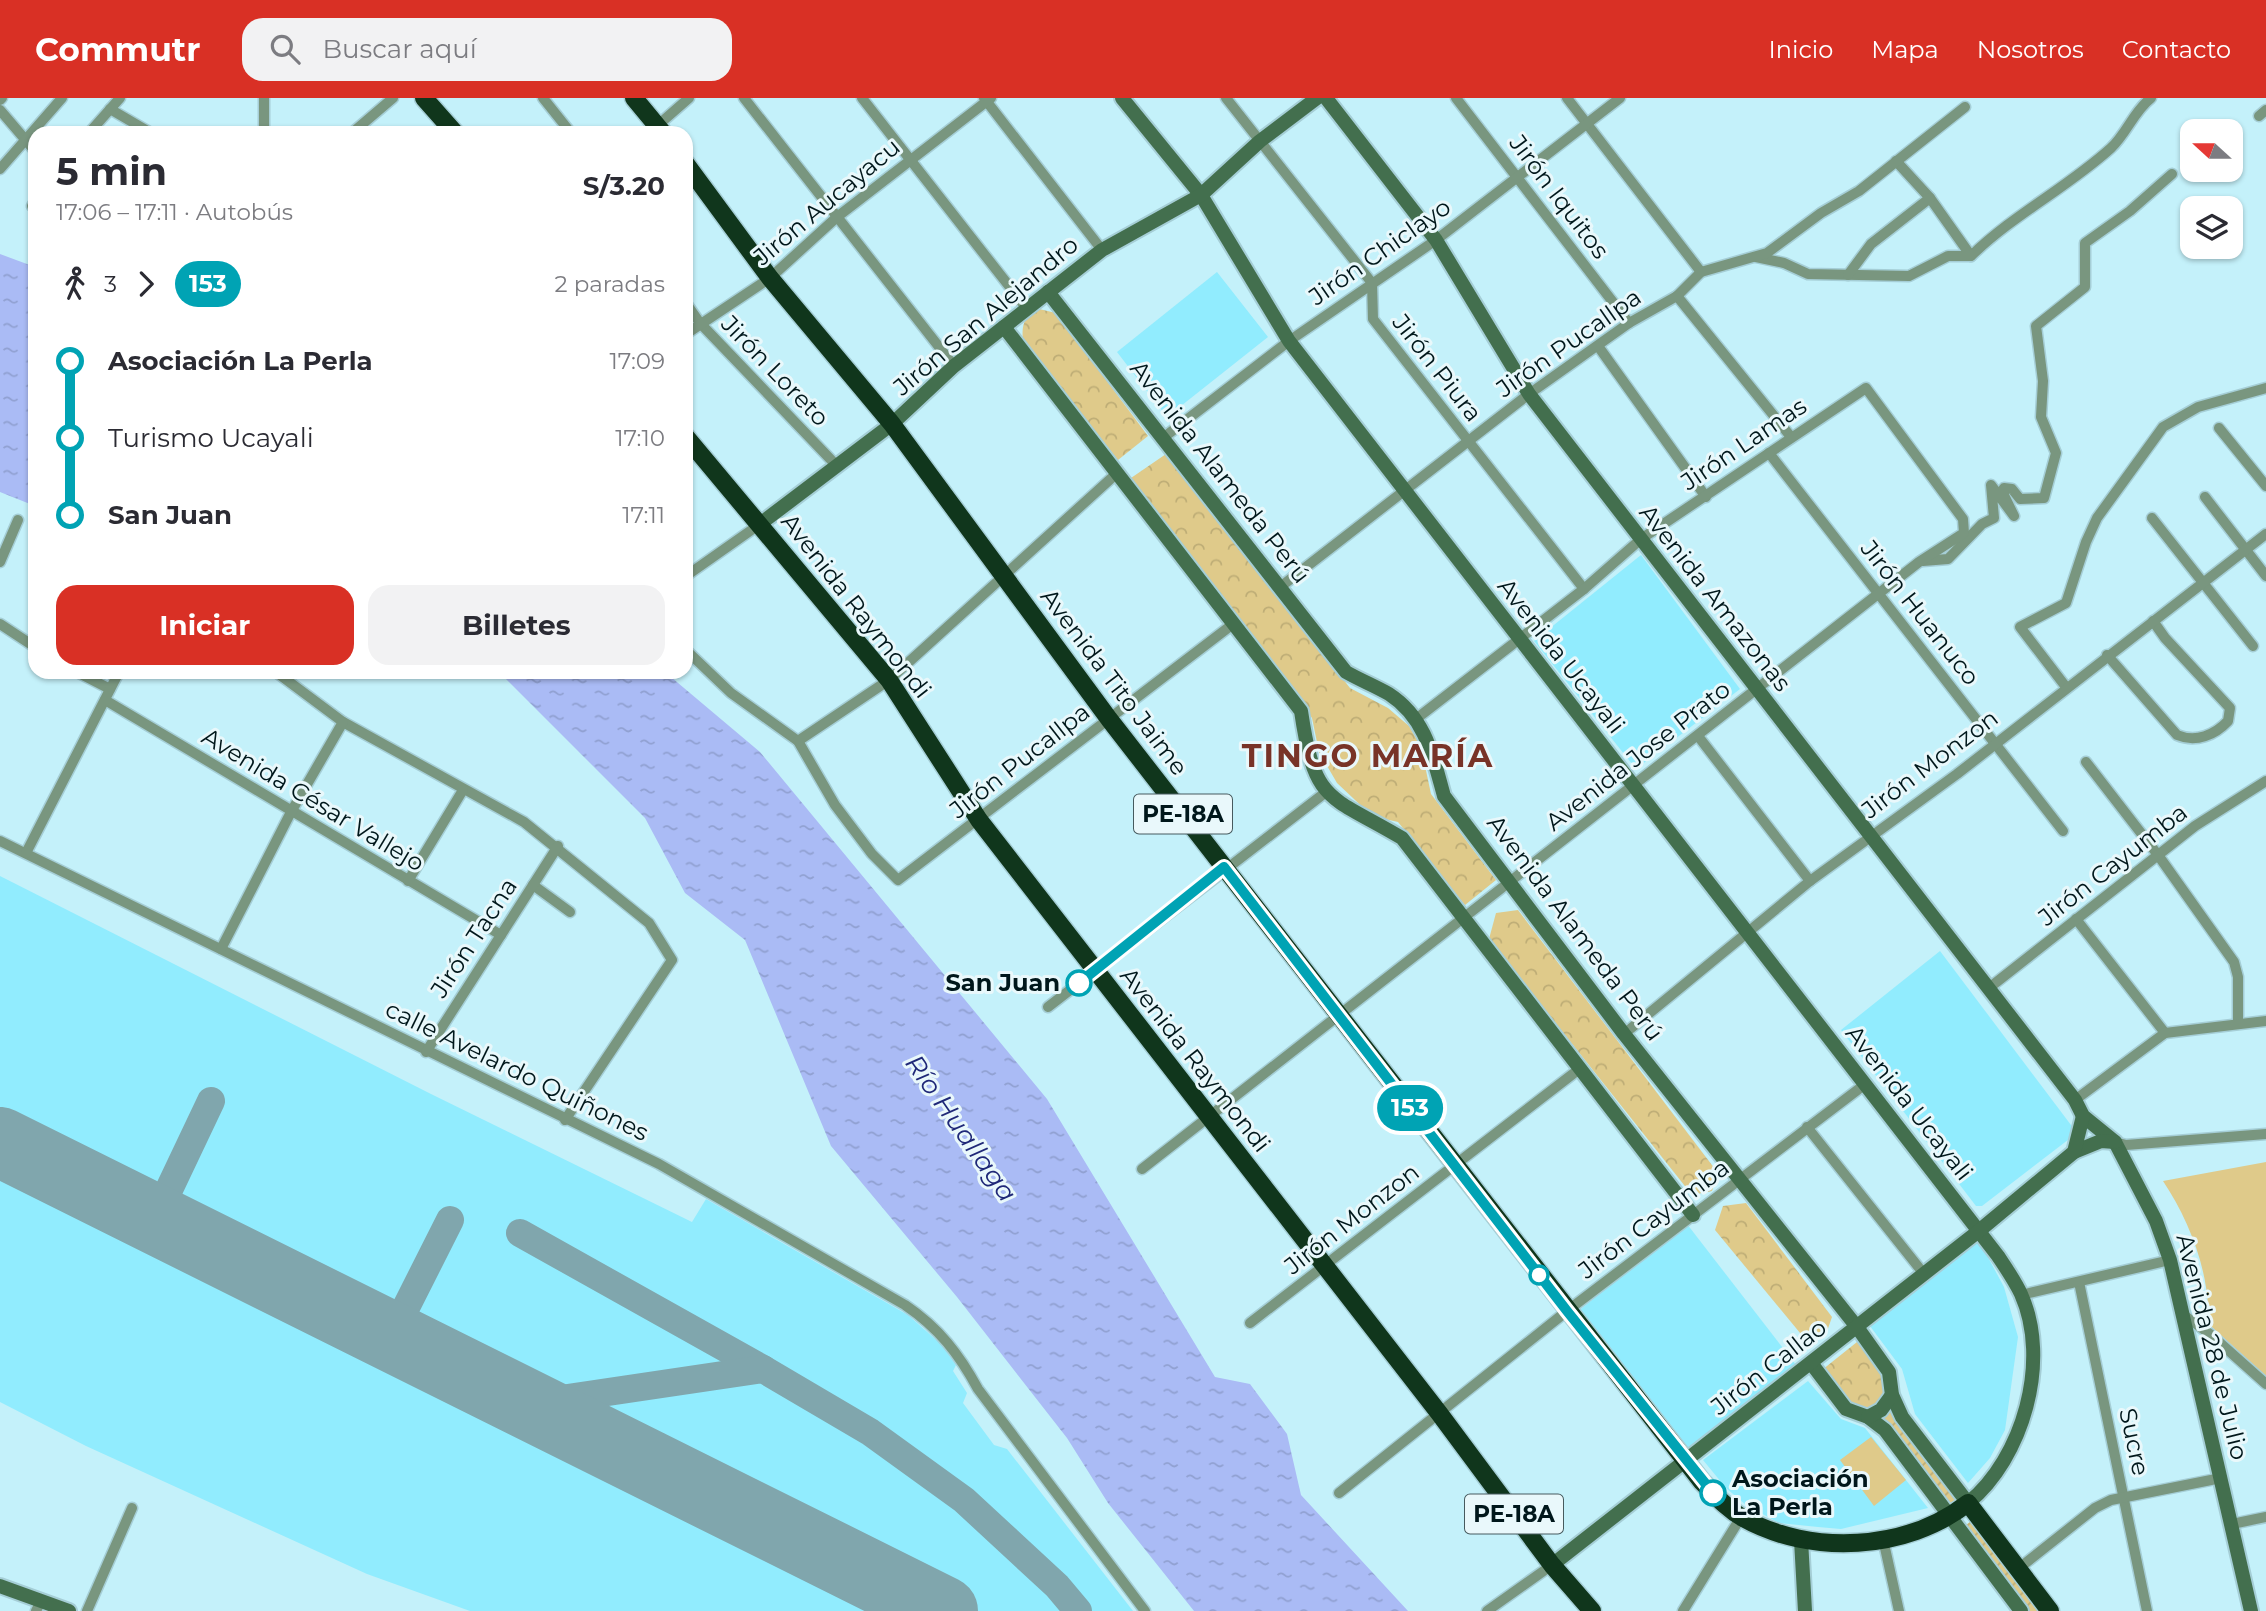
<!DOCTYPE html>
<html lang="es">
<head>
<meta charset="utf-8">
<style>
  :root { --surface:#fff; --page:#f2f2f3; --text:#2b2b33; --muted:#7c7c81; --accent:#d93025 }
  body { margin:0; font-family:Montserrat,sans-serif; background:var(--page); color:var(--text); height:100vh; display:flex; flex-direction:column; font-size:26px; white-space:nowrap }
  * { box-sizing:border-box; margin:0 }
  p { font-size:23px; color:var(--muted) }
  .icon { flex:none; width:38px; height:38px; fill:none; stroke:currentColor; stroke-width:2; stroke-linecap:round; stroke-linejoin:round }
  .map { position:relative; flex:1; overflow:hidden }
  .sheet { position:absolute; left:28px; top:28px; width:665px; height:553px; display:flex; flex-direction:column; background:var(--surface); border-radius:21px; box-shadow:0 2px 5px #0004 }
  .sheet>* { flex:none }
  .badge { padding:0 14px; border-radius:23px; font-size:24px; line-height:46px }
  .needle { width:46px; rotate:291deg }
  .tools { position:absolute; left:2180px; top:21px; display:grid; gap:14px }
  .tools a { display:grid; place-items:center; width:63px; height:63px; border-radius:14px; background:var(--surface); box-shadow:0 2px 5px #0004; font-size:35px }
  .map>.badge { position:absolute; translate:-50% -50%; box-shadow:0 0 0 4px #fff }
  .legs { display:flex; align-items:center; gap:10px; height:77px; padding:0 28px; font-size:23px }
  .legs p { margin-inline-start:auto }
  .head { display:flex; align-items:center; justify-content:space-between; height:119px; padding:0 28px }
  h1 { font-size:38px; font-weight:700; line-height:52px }
  .button { display:flex; gap:14px; margin-top:auto; padding:14px 28px }
  .button a { flex:1; height:80px; border-radius:21px; background:var(--accent); color:#fff; font-size:28px; font-weight:700; line-height:80px; text-align:center }
  .button a+a { background:var(--page); color:var(--text) }
  ul { padding:0 28px; list-style:none }
  li { display:flex; align-items:center; gap:24px; height:77px; font-size:26px }
  li i { display:grid; place-items:center; width:10px; height:100%; margin:0 9px; background:currentColor }
  li i::after { content:''; width:18px; height:18px; margin:-9px; border:5px solid; border-radius:50%; background:var(--surface) }
  li p { margin-inline-start:auto }
  li:first-child i { background:linear-gradient(#0000 50%,currentColor 0) }
  li:last-child i { background:linear-gradient(currentColor 50%,#0000 0) }
  header { display:flex; align-items:center; gap:42px; box-sizing:border-box; height:98px; padding:0 35px; background:var(--accent); color:#fff }
  header strong { font-size:33px }
  nav { display:flex; gap:38px; margin-inline-start:auto; font-size:24px }
  .search { width:490px; height:63px; background:var(--page); display:flex; align-items:center; gap:18px; box-sizing:border-box; padding:0 24px; border-radius:21px; color:var(--muted); font-size:26px }
  .map>svg:first-child { display:block }
  .built { fill:#91ecfe }
  .park { fill:url(#park-crowns) }
  .garden { fill:url(#garden-furrows) }
  .pitch { fill:#dfca8a }
  .water { fill:url(#water-ripples) }
  .lines { fill:none; stroke-linecap:round; stroke-linejoin:round }
  .taxiway { stroke:#80a6ad; stroke-width:28 }
  .runway { stroke:#80a6ad; stroke-width:70 }
  .street-casing { stroke:#a5ced6; stroke-width:13 }
  .secondary-casing { stroke:#a5ced6; stroke-width:18 }
  .highway-casing { stroke:#a5ced6; stroke-width:21 }
  .street { stroke:#79967f; stroke-width:10 }
  .secondary { stroke:#436f4e; stroke-width:14 }
  .highway { stroke:#10361c; stroke-width:18 }
  .line-1-casing { stroke:#fff; stroke-width:16 }
  .line-1 { stroke:#00a3b4; stroke-width:10 }
  .stop-1-dot { fill:#fff; stroke:#00a3b4; stroke-width:3.5 }
  .labels { text-anchor:middle; stroke-width:6; stroke-linejoin:round; paint-order:stroke }
  .shield { fill:#e9f8fb; stroke:#465a5e; stroke-width:2 }
  .shield-label { font-size:23px; font-weight:bold; fill:#00171b }
  .street-label { font-size:24px; fill:#00171b; stroke:#e9f8fb }
  .stop-label { font-size:24px; font-weight:bold; fill:#00171b; stroke:#e9f8fb; text-anchor:end }
  .water-label { font-size:26px; font-style:italic; fill:#1f2878; stroke:#e9f8fb }
  .district-label { font-size:32px; font-weight:bold; letter-spacing:2px; fill:#783327; stroke:#e9f8fb }
</style>
</head>
<body>
<header>
<strong>Commutr</strong>
<div class="search"><svg class="icon" aria-label="search" viewBox="0 0 24 24"><circle cx="10" cy="10" r="6"/><path d="M15 15l6 6"/></svg>Buscar aquí</div>
<nav><a>Inicio</a><a>Mapa</a><a>Nosotros</a><a>Contacto</a></nav>
</header>
<div class="map">
<svg width="2266" height="1513" viewBox="0 0 2266 1513">
  <defs>
    <pattern id="park-crowns" width="20" height="18" patternUnits="userSpaceOnUse" patternTransform="scale(1.75)"><rect width="20" height="18" fill="#dfca8a"/><path d="M2 6a3 3 0 1 1 6 0M12 15a3 3 0 1 1 6 0" fill="none" stroke="#bead76"/></pattern>
    <pattern id="garden-furrows" width="10" height="10" patternUnits="userSpaceOnUse" patternTransform="scale(1.75)"><rect width="10" height="10" fill="#dfca8a"/><path d="M-1 1l2-2M0 10L10 0M9 11l2-2" fill="none" stroke="#bead76"/></pattern>
    <pattern id="water-ripples" width="26" height="14" patternUnits="userSpaceOnUse" patternTransform="scale(1.75)"><rect width="26" height="14" fill="#aabbf5"/><path d="M2 4q2-2 4 0t4 0M15 11q2-2 4 0t4 0" fill="none" stroke="#90a0d1"/></pattern>
  </defs>
  <rect width="100%" height="100%" fill="#c4f1fa"/>
  <g class="built">
    <path d="M 1217,174 L 1268,239 L 1167,319 L 1117,254 Z"/>
    <path d="M 1641,457 L 1740,591 L 1636,671 L 1534,543 Z"/>
    <path d="M 0,778 L 431,996 L 692,1124 L 706,1101 L 908,1217 L 941,1246 L 956,1267 L 953,1273 L 967,1295 L 963,1305 L 994,1347 L 1007,1351 L 1133,1513 L 470,1513 L 367,1476 L 86,1348 L 0,1304 Z"/>
    <path d="M 1940,853 L 2077,1035 L 1982,1108 L 1976,1108 L 1841,932 Z"/>
    <path d="M 1687,1126 L 1796,1267 L 1686,1355 L 1577,1214 Z"/>
    <path d="M 1976,1137 L 2004,1189 L 2018,1239 L 2005,1332 L 1990,1360 L 1968,1385 L 1915,1316 L 1902,1271 L 1867,1224 Z"/>
    <path d="M 1808,1283 L 1841,1321 L 1865,1330 L 1928,1410 L 1841,1431 L 1818,1429 L 1779,1425 L 1746,1407 L 1726,1390 L 1703,1362 Z"/>
  </g>
  <g class="park">
    <path d="M 1039,211 L 1056,215 L 1148,338 L 1118,362 L 1023,242 C 1021,227 1025,216 1039,211 Z"/>
    <path d="M 1166,356 L 1350,590 L 1388,610 L 1409,628 L 1421,649 L 1431,696 L 1496,782 L 1465,807 L 1398,724 L 1372,718 L 1337,685 L 1319,654 L 1312,620 L 1131,380 Z"/>
    <path d="M 1518,812 L 1718,1075 L 1712,1093 L 1692,1097 L 1489,841 L 1496,815 Z"/>
    <path d="M 1746,1105 L 1832,1219 L 1825,1239 L 1805,1241 L 1715,1132 L 1723,1108 Z"/>
    <path d="M 1857,1244 C 1865,1255 1878,1267 1884,1279 C 1887,1286 1885,1294 1881,1300 C 1859,1328 1835,1287 1822,1272 Z"/>
  </g>
  <g class="garden">
    <path d="M 1888,1314 L 1893,1315 L 1956,1398 L 1955,1404 L 1945,1406 L 1882,1323 Z"/>
    <path d="M 1971,1423 L 2045,1513 L 2029,1513 L 1967,1432 L 1966,1427 Z"/>
  </g>
  <g class="pitch">
    <path d="M 2266,1064 L 2266,1278 L 2203,1221 L 2202,1211 L 2208,1209 C 2206,1165 2187,1119 2163,1083 Z"/>
    <path d="M 1871,1339 L 1906,1382 L 1874,1408 L 1840,1362 Z"/>
  </g>
  <g class="water">
    <path d="M 0,156 L 35,169 L 35,408 L 0,394 Z"/>
    <path d="M 499,574 L 665,574 L 760,654 L 1047,1001 L 1215,1279 L 1250,1286 L 1287,1336 L 1301,1397 L 1408,1513 L 1194,1513 L 1108,1405 L 1067,1340 L 957,1199 L 831,1048 L 745,842 L 685,795 L 645,720 Z"/>
  </g>
  <g class="lines">
    <g class="taxiway">
      <path d="M 155,1121 L 211,1003"/>
      <path d="M 520,1135 L 763,1271"/>
      <path d="M 391,1239 L 450,1122"/>
      <path d="M 527,1306 L 763,1271 L 870,1334 L 964,1402 L 1057,1488 L 1078,1513"/>
    </g>
    <path class="runway" d="M 0,1044 L 943,1513"/>
    <g class="street-casing">
      <g id="street">
        <path d="M 543,0 L 571,35"/>
        <path d="M 744,0 L 954,268"/>
        <path d="M 862,0 L 1027,211"/>
        <path d="M 984,0 L 1102,152"/>
        <path d="M 1226,0 L 1372,185 L 1373,221 L 1584,491"/>
        <path d="M 1456,0 L 1629,225"/>
        <path d="M 1567,0 L 1701,174"/>
        <path d="M 0,2 L 2,0"/>
        <path d="M 110,11 L 151,35"/>
        <path d="M 0,12 L 35,53"/>
        <path d="M 2259,18 L 2266,12"/>
        <path d="M 89,35 L 120,0"/>
        <path d="M 264,35 L 264,0"/>
        <path d="M 352,35 L 393,0"/>
        <path d="M 649,35 L 689,0"/>
        <path d="M 1896,63 L 1930,100 L 1971,158"/>
        <path d="M 0,71 L 62,0"/>
        <path d="M 35,103 L 32,108 L 35,110"/>
        <path d="M 1756,159 L 1784,165 L 1808,176 L 1909,178 L 1948,158 L 1971,158 C 2014,116 2067,90 2111,50 C 2127,35 2134,13 2151,0"/>
        <path d="M 1848,177 L 1871,146 L 1930,100"/>
        <path d="M 1677,198 L 1791,339"/>
        <path d="M 686,205 L 700,225 L 836,367"/>
        <path d="M 686,236 L 770,180 L 837,119 L 991,0"/>
        <path d="M 1598,248 L 1706,399"/>
        <path d="M 2219,330 L 2266,388"/>
        <path d="M 1163,340 L 1289,243 L 1436,142 L 1620,0"/>
        <path d="M 1769,355 L 2063,733"/>
        <path d="M 2205,399 L 2266,478"/>
        <path d="M 2152,420 L 2253,548"/>
        <path d="M 1923,463 L 1948,461 L 1982,426 L 1994,420 L 1991,387 L 2014,418 L 2002,393 L 2004,390 L 2012,391 L 2020,401 L 2044,400 L 2056,355 L 2041,319 L 2043,283 L 2036,228 L 2085,189 L 2085,145 L 2130,113 L 2172,76"/>
        <path d="M 0,464 L 18,422"/>
        <path d="M 686,478 L 760,426"/>
        <path d="M 1279,490 L 1529,296 L 1629,225 L 1677,198 L 1701,174 L 1767,155 L 1821,115 L 1859,93 L 1965,9"/>
        <path d="M 0,526 L 35,549"/>
        <path d="M 686,552 L 731,595 L 798,643 L 835,707 L 872,756 L 898,782 L 1233,526"/>
        <path d="M 2107,557 L 2177,637 C 2196,645 2215,637 2228,623 L 2230,610 L 2165,540 L 2153,523"/>
        <path d="M 77,574 L 110,591"/>
        <path d="M 276,574 L 343,624 L 524,724 L 649,825 L 672,862 L 565,1022"/>
        <path d="M 2066,589 L 2020,529 L 2066,505 L 2086,444 L 2097,420 L 2163,329 L 2198,309 L 2266,290"/>
        <path d="M 105,602 L 501,837"/>
        <path d="M 1698,638 L 1810,783"/>
        <path d="M 798,643 L 889,582 L 1116,376"/>
        <path d="M 2086,664 L 2158,757 L 2234,864 L 2238,879 L 2238,924"/>
        <path d="M 0,743 L 659,1066 L 905,1207 C 939,1230 959,1256 978,1291 L 1145,1513"/>
        <path d="M 26,755 L 119,574"/>
        <path d="M 408,783 L 463,692"/>
        <path d="M 533,787 L 570,814"/>
        <path d="M 2076,821 L 2165,935"/>
        <path d="M 221,851 L 291,714 L 343,624"/>
        <path d="M 1989,890 L 2195,728 L 2266,683"/>
        <path d="M 1048,909 L 1326,694"/>
        <path d="M 1624,936 L 1810,783 L 1957,676 L 2266,436"/>
        <path d="M 426,954 L 558,748"/>
        <path d="M 2075,1002 L 2165,935 L 2266,923"/>
        <path d="M 1807,1029 L 1924,1176"/>
        <path d="M 2115,1044 L 2126,1047 L 2266,1036"/>
        <path d="M 1142,1071 L 1919,464 L 1964,435 L 1963,421 L 1866,290 L 1641,441 L 1584,491 L 1416,621"/>
        <path d="M 2079,1184 L 2147,1513"/>
        <path d="M 2021,1197 L 2170,1162"/>
        <path d="M 2185,1218 L 2210,1236 L 2266,1286"/>
        <path d="M 1250,1225 L 1578,972"/>
        <path d="M 1339,1395 L 1567,1213 L 1864,987"/>
        <path d="M 2232,1426 L 2266,1419"/>
        <path d="M 1883,1441 L 1899,1513"/>
        <path d="M 2018,1471 L 2095,1410 L 2111,1402 L 2221,1380"/>
        <path d="M 36,1513 L 41,1503"/>
        <path d="M 87,1513 L 132,1410"/>
        <path d="M 1487,1513 L 1552,1467"/>
        <path d="M 1683,1513 L 1741,1419"/>
      </g>
    </g>
    <g class="secondary-casing">
      <g id="secondary">
        <path d="M 1326,0 L 1436,142 L 1529,296 L 2075,1002 L 2083,1018 L 2115,1044 L 2156,1123 L 2170,1162 L 2251,1513"/>
        <path d="M 1048,194 L 1346,574 C 1360,582 1375,588 1389,596 C 1426,620 1433,659 1444,698 L 1624,936 L 1857,1229 L 1889,1274 L 1892,1297 L 1902,1319 L 1968,1405 C 2023,1360 2051,1263 2021,1196 C 2015,1183 2006,1170 1998,1158 L 1289,243 L 1201,97 L 1122,0"/>
        <path d="M 1004,229 L 1301,613 C 1315,707 1328,696 1402,740 L 1693,1117"/>
        <path d="M 760,426 L 892,326 L 954,268 L 1102,152 L 1201,97 L 1260,43 L 1317,0"/>
        <path d="M 2074,1054 L 2101,1043 L 2115,1044"/>
        <path d="M 1811,1265 L 1846,1311 L 1868,1319 L 1885,1332 L 2021,1513"/>
        <path d="M 1868,1319 L 1881,1312 L 1892,1297"/>
        <path d="M 1801,1442 L 1805,1513"/>
        <path d="M 1552,1467 L 1980,1132 L 2074,1054 L 2083,1018"/>
        <path d="M 0,1488 L 69,1513"/>
      </g>
    </g>
    <g class="highway-casing">
      <g id="highway">
        <path d="M 424,0 L 455,35"/>
        <path d="M 634,0 L 663,35"/>
        <path d="M 686,66 L 770,180 L 892,326 L 1109,621 L 1702,1384 C 1715,1397 1727,1411 1743,1420 C 1811,1458 1906,1453 1968,1405 L 2050,1513"/>
        <path d="M 686,339 L 889,582 L 979,722 L 1439,1315 L 1552,1467 L 1592,1513"/>
      </g>
    </g>
    <use href="#street" class="street"/>
    <use href="#secondary" class="secondary"/>
    <use href="#highway" class="highway"/>
  </g>
  <g class="lines">
    <g class="line-1-casing">
      <path id="line-1" d="M 1079,885 L 1224,769 L 1567,1213 L 1713,1395"/>
    </g>
    <use href="#line-1" class="line-1"/>
  </g>
  <g class="stop-1-dot">
    <circle cx="1079" cy="885" r="12"/>
    <circle cx="1539" cy="1177" r="9"/>
    <circle cx="1713" cy="1395" r="12"/>
  </g>
  <g class="labels">
    <g class="shield">
      <rect x="1134" y="696.5" width="98" height="39" rx="5"/>
      <rect x="1465" y="1396.5" width="98" height="39" rx="5"/>
    </g>
    <g class="shield-label">
      <text x="1183" y="724">PE-18A</text>
      <text x="1514" y="1424">PE-18A</text>
    </g>
    <g class="street-label">
      <text transform="translate(1559 99) rotate(53)" y="8">Jirón Iquitos</text>
      <text transform="translate(827 104) rotate(-40)" y="8">Jirón Aucayacu</text>
      <text transform="translate(1380 154) rotate(-35)" y="8">Jirón Chiclayo</text>
      <text transform="translate(986 218) rotate(-40)" y="8">Jirón San Alejandro</text>
      <text transform="translate(1569 245) rotate(-35)" y="8">Jirón Pucallpa</text>
      <text transform="translate(1437 270) rotate(52)" y="8">Jirón Piura</text>
      <text transform="translate(775 273) rotate(46)" y="8">Jirón Loreto</text>
      <text transform="translate(1744 346) rotate(-34)" y="8">Jirón Lamas</text>
      <text transform="translate(1220 374) rotate(52)" y="8">Avenida Alameda Perú</text>
      <text transform="translate(1715 500) rotate(52)" y="8">Avenida Amazonas</text>
      <text transform="translate(856 508) rotate(52)" y="8">Avenida Raymondi</text>
      <text transform="translate(1920 515) rotate(52)" y="8">Jirón Huanuco</text>
      <text transform="translate(1561 558) rotate(52)" y="8">Avenida Ucayali</text>
      <text transform="translate(1114 584) rotate(53)" y="8">Avenida Tito Jaime</text>
      <text transform="translate(1638 658) rotate(-38)" y="8">Avenida Jose Prato</text>
      <text transform="translate(1020 663) rotate(-38)" y="8">Jirón Pucallpa</text>
      <text transform="translate(1930 666) rotate(-37)" y="8">Jirón Monzon</text>
      <text transform="translate(313 702) rotate(31)" y="8">Avenida César Vallejo</text>
      <text transform="translate(2113 767) rotate(-38)" y="8">Jirón Cayumba</text>
      <text transform="translate(1575 830) rotate(53)" y="8">Avenida Alameda Perú</text>
      <text transform="translate(474 840) rotate(-57)" y="8">Jirón Tacna</text>
      <text transform="translate(1195 962) rotate(52)" y="8">Avenida Raymondi</text>
      <text transform="translate(517 973) rotate(26)" y="8">calle Avelardo Quiñones</text>
      <text transform="translate(1909 1005) rotate(52)" y="8">Avenida Ucayali</text>
      <text transform="translate(1352 1121) rotate(-38)" y="8">Jirón Monzon</text>
      <text transform="translate(1654 1121) rotate(-37)" y="8">Jirón Cayumba</text>
      <text transform="translate(2212 1249) rotate(76)" y="8">Avenida 28 de Julio</text>
      <text transform="translate(1769 1269) rotate(-38)" y="8">Jirón Callao</text>
      <text transform="translate(2134 1344) rotate(78)" y="8">Sucre</text>
    </g>
    <g class="stop-label">
      <text x="1060" y="893">San Juan</text>
      <text x="1732" y="1389" text-anchor="start">Asociación<tspan x="1732" dy="28">La Perla</tspan></text>
    </g>
    <g class="water-label">
      <text transform="translate(961 1030) rotate(55)" y="9">Río Huallaga</text>
    </g>
    <g class="district-label">
      <text x="1368" y="669">TINGO MARÍA</text>
    </g>
  </g>
</svg>
<div class="tools">
<a><svg class="needle" viewBox="-14 -14 28 28"><path d="M0-13l5 13h-10z" fill="#e53935"/><path d="M0 13l5-13h-10z" fill="#7c7c81"/></svg></a>
<a><svg class="icon" aria-label="layers" viewBox="0 0 24 24"><path d="M12 4l9 5-9 5-9-5zM3 14l9 5 9-5"/></svg></a>
</div>
<b class="badge" style="left:1410px;top:1010px;background:#00a3b4;color:#fff">153</b>
<section class="sheet">
<div class="head"><div><h1>5 min</h1><p>17:06 – 17:11 · Autobús</p></div><b>S/3.20</b></div>
<div class="legs"><svg class="icon" aria-label="walk" viewBox="0 0 24 24"><circle cx="13" cy="4" r="2"/><path d="M13 8l-2 6 4 7M11 14l-3 7M7 12l3-4h3l4 4"/></svg>3<svg class="icon" aria-label="forward" viewBox="0 0 24 24"><path d="M9 5l7 7-7 7"/></svg><b class="badge" style="background:#00a3b4;color:#fff">153</b><p>2 paradas</p></div>
<ul>
<li><i style="color:#00a3b4"></i><b>Asociación La Perla</b><p>17:09</p></li>
<li><i style="color:#00a3b4"></i><span>Turismo Ucayali</span><p>17:10</p></li>
<li><i style="color:#00a3b4"></i><b>San Juan</b><p>17:11</p></li>
</ul>
<div class="button"><a>Iniciar</a><a>Billetes</a></div>
</section>
</div>
</body>
</html>
